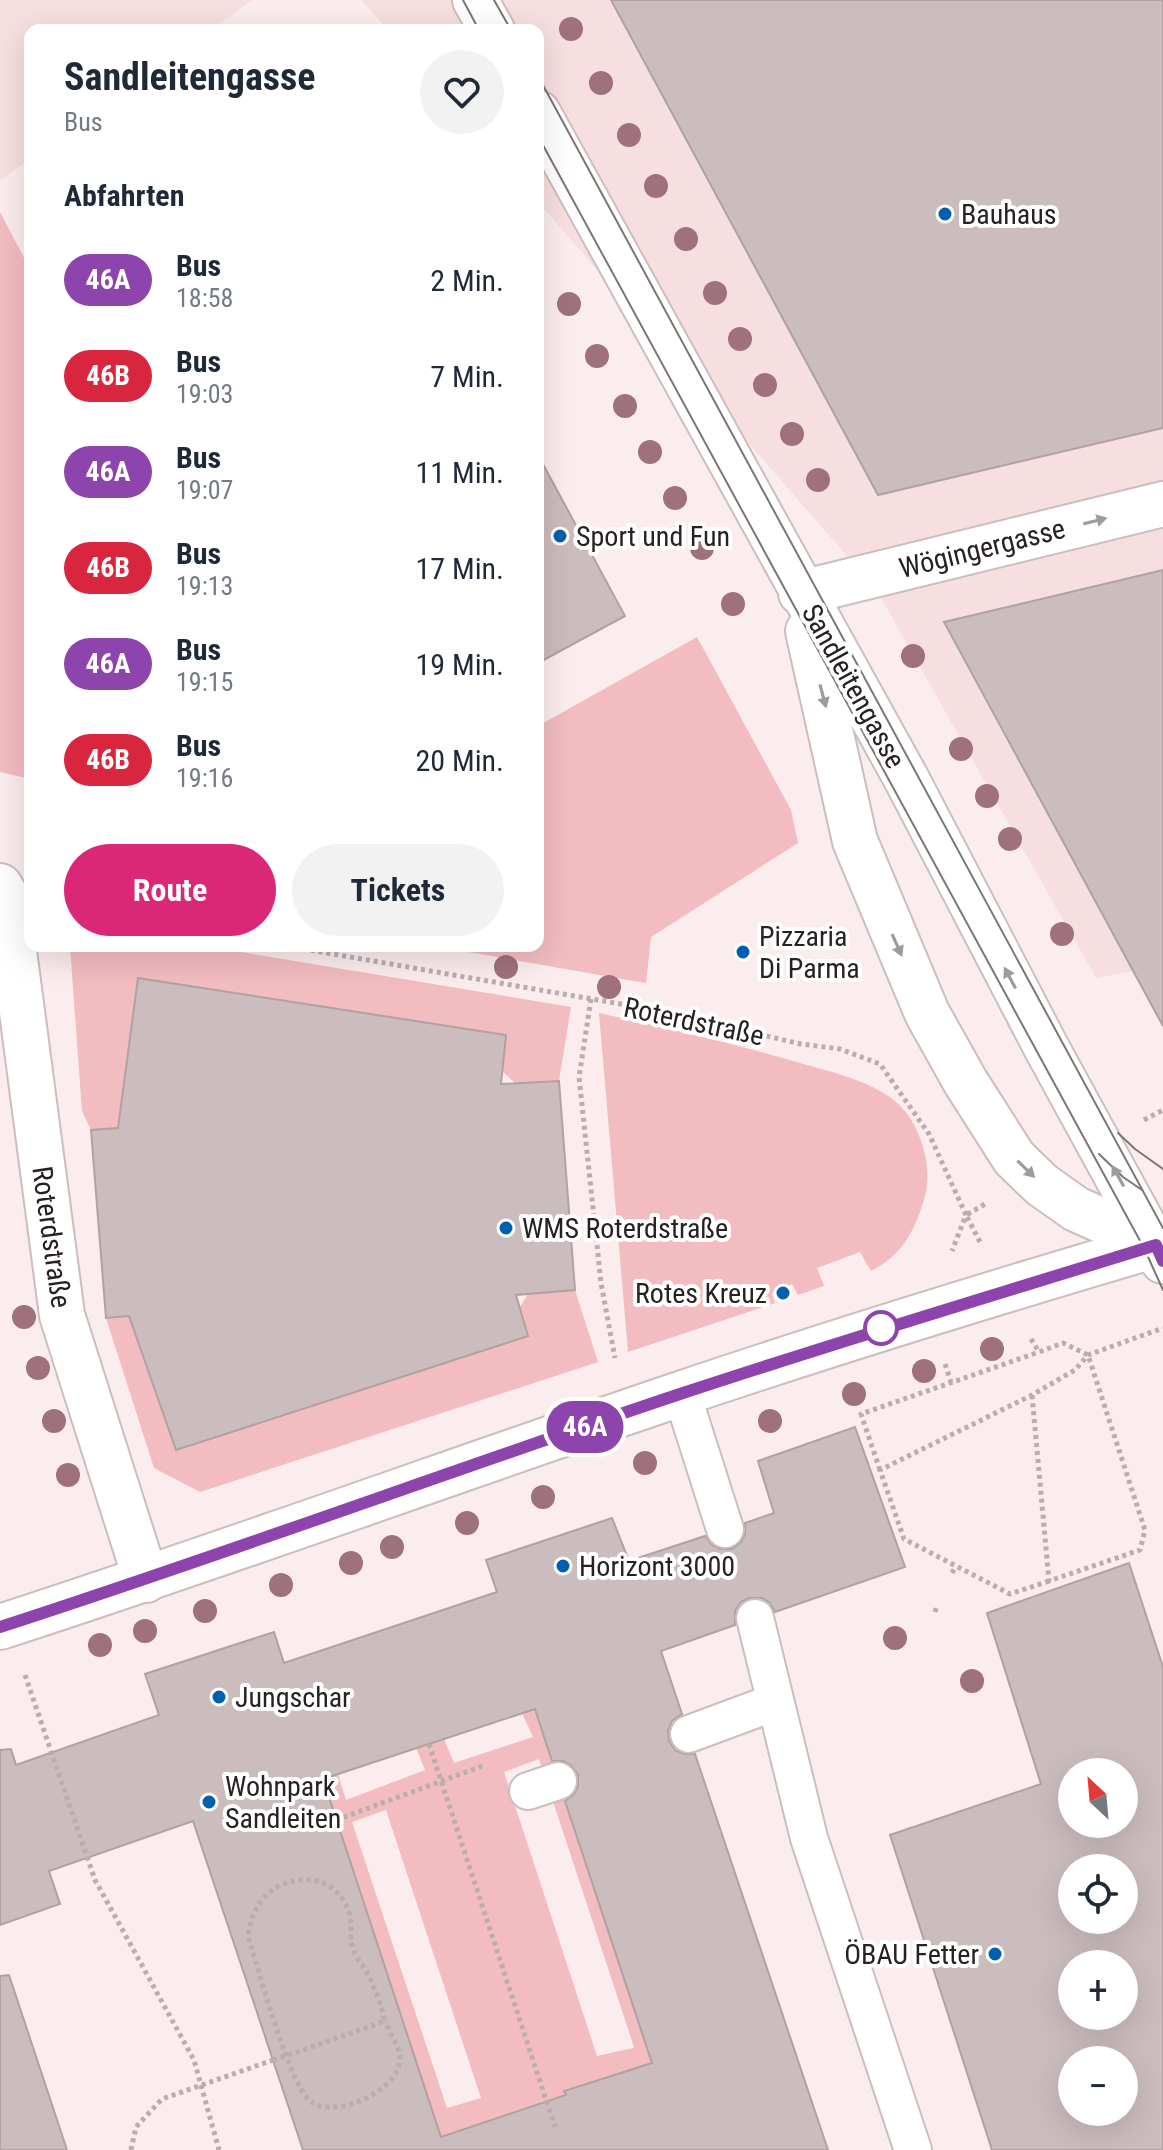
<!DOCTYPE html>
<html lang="de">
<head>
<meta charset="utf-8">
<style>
  :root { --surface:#fff; --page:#f2f2f3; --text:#1f2937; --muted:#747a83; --accent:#db2777 }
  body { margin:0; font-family:"Roboto Condensed",sans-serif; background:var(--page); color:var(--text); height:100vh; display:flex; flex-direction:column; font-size:30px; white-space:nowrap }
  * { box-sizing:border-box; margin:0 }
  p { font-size:26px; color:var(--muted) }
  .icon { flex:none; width:44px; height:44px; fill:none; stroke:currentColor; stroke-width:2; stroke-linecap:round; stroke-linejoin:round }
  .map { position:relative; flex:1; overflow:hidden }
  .side { position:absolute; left:24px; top:24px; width:520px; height:928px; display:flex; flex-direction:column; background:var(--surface); border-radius:16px; box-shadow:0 8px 32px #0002 }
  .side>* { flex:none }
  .badge { padding:0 16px; border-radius:26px; font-size:28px; line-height:52px }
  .needle { width:52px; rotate:334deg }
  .controls { position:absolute; left:1058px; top:1758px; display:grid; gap:16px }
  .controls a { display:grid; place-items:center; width:80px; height:80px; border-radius:50%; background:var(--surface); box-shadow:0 8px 32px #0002; font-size:40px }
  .map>.badge { position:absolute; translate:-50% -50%; box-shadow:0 0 0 4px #fff }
  h2 { padding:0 40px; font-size:30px; line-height:72px }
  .round { display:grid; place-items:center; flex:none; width:84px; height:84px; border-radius:42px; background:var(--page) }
  .head { display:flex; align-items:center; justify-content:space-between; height:136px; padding:0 40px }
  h1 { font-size:38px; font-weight:700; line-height:60px }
  .button { display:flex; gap:16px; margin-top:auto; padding:16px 40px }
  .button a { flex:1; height:92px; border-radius:48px; background:var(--accent); color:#fff; font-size:32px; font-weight:700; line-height:92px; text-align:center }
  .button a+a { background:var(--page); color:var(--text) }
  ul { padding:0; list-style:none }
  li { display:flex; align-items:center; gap:24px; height:96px; padding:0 40px }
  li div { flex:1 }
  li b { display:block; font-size:30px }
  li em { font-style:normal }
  li .badge { min-width:88px; font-weight:700; text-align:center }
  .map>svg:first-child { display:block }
  .built { fill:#f7dee0 }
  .green { fill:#f2bcc1; fill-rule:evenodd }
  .building { fill:#cbbcbd; stroke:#b0a1a3; stroke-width:2; fill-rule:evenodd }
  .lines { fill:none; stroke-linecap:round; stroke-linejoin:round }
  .service-casing { stroke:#ccbdbe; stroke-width:40 }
  .minor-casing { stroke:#ccbdbe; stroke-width:48 }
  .secondary-casing { stroke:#ccbdbe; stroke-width:48 }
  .path { stroke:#b9adae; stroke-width:5; stroke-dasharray:4 4; stroke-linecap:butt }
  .service { stroke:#fff; stroke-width:36 }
  .minor { stroke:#fff; stroke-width:44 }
  .secondary { stroke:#fff; stroke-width:44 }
  .tram { stroke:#7e7576; stroke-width:2 }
  .path-bridge { stroke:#b9adae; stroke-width:5; stroke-dasharray:4 4; stroke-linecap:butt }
  .tree { fill:#9f717c }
  .oneway { fill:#9e9b9c }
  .line-casing { stroke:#fff; stroke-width:18 }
  .line { stroke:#8e44ad; stroke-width:12 }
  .poi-dot { fill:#0160ad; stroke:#fff; stroke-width:3 }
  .stop-dot { fill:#fff; stroke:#8e44ad; stroke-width:4 }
  .labels { text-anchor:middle; stroke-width:8; stroke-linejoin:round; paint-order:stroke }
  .poi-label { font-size:28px; fill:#272122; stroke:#fff; text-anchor:start }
  .street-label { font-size:28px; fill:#272122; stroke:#fff }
</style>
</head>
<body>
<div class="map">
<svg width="1163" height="2150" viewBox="0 0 1163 2150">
  <rect width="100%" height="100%" fill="#fbeced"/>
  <g class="built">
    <path d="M 0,0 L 252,0 L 210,30 L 30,30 L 30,159 L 0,180 Z"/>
    <path d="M 361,0 L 1163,0 L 1163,954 L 1133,971 L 1096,978 L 876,589 L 538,202 L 538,30 L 388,30 Z"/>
  </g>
  <g class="green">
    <path d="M 0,212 L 30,269 L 30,779 L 0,772 Z"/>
    <path d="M 697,637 L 791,810 L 798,843 L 651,937 L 646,983 L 434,946 L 538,946 L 538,726 Z"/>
    <path d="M 70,946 L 205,946 L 571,1007 L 559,1081 L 515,1083 L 502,1071 L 506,1035 L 122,1128 L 91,1130 L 82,1111 Z"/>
    <path d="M 599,1013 C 666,1028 733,1043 800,1063 C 831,1072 869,1080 895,1101 C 920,1122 933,1165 925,1196 C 916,1229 902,1256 871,1271 L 860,1252 L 817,1268 L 824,1286 L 798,1295 L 792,1284 L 772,1293 L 775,1303 L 628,1352 Z"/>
    <path d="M 575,1290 L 598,1362 L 200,1492 L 154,1468 L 106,1318 L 139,1315 L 177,1449 L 527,1336 L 520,1307 L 528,1294 Z"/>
    <path d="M 535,1709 L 652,2063 L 565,2091 L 574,2121 L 533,2106 L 455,2132 L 446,2150 L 322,1779 L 338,1774 L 346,1800 L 425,1770 L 416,1748 L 444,1739 L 454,1763 L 533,1737 L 522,1713 ZM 539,1759 L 634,2047 L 633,2048 L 597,2056 L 504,1772 ZM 386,1810 L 481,2098 L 447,2108 L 352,1822 Z"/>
  </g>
  <g class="building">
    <path d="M 611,0 L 1163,0 L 1163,428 L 878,495 Z"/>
    <path d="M 538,455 L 625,616 L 538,663 Z"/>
    <path d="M 1163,570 L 1163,1026 L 944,622 Z"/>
    <path d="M 138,978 L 506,1035 L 501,1084 L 559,1081 L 575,1290 L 516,1295 L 528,1336 L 176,1450 L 129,1316 L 106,1318 L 91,1130 L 118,1128 Z"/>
    <path d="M 855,1427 L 905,1567 L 775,1612 L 770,1603 L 762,1598 L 749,1598 L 741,1602 L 735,1611 L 735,1625 L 661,1651 L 682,1714 L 672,1721 L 668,1731 L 669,1741 L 676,1751 L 685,1754 L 695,1754 L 828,2150 L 303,2150 L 193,1821 L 49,1871 L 60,1904 L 0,1925 L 0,1750 L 11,1749 L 16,1765 L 159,1715 L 145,1674 L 274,1632 L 284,1663 L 497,1592 L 486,1560 L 612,1518 L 629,1561 L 705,1536 L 712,1545 L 720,1549 L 732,1549 L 741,1542 L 745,1534 L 745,1523 L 774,1513 L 758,1461 ZM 535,1709 L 552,1761 L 563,1761 L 571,1765 L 578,1775 L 578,1786 L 574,1794 L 565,1801 L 652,2063 L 564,2091 L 566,2095 L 441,2137 L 323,1779 Z"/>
    <path d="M 1129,1563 L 1163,1667 L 1163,2150 L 992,2150 L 890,1835 L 1041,1784 L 987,1613 ZM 1072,1772 L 1124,1772 L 1124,1824 L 1072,1824 ZM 1072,1868 L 1124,1868 L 1124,1920 L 1072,1920 ZM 1072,1964 L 1124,1964 L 1124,2016 L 1072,2016 ZM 1072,2060 L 1124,2060 L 1124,2112 L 1072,2112 Z"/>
    <path d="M 9,1975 L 67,2150 L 0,2150 L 0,1976 Z"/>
  </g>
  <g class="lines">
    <g class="service-casing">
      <g id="service">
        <path d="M 682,1394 L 725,1529"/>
        <path d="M 755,1618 L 809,1838 L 913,2150"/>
        <path d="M 689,1734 L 775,1702"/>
        <path d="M 528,1791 L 558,1781"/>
      </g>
    </g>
    <g class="minor-casing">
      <g id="minor">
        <path d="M 801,593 L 1163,504"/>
        <path d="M 0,886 L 7,898 L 62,1315 L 146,1580"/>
        <path d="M 0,1627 C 229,1553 455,1470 683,1393 C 840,1340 997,1292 1156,1245"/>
      </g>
    </g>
    <g class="secondary-casing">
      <g id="secondary">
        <path d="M 475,0 L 492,30"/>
        <path d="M 538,113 L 907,780 L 1046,1047 L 1163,1261"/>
        <path d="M 808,631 L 855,841 L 927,1013 L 965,1081 L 1014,1158 L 1042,1185 L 1076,1209 L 1156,1245"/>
      </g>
    </g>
    <g class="path">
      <path d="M 287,946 L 655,1010 L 801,1044 L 840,1049 L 880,1064 L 929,1134 L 966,1215 L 952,1251"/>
      <path d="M 591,999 L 579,1077 L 601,1283 L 615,1358"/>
      <path d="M 1144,1120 L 1163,1110"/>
      <path d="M 980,1242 L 966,1215 L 987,1203"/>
      <path d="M 1031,1339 L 1039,1352 L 1063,1343 L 1088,1355 L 1145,1530 L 1140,1550 L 1049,1581 L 1032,1395"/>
      <path d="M 945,1364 L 951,1382"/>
      <path d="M 880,1470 L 861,1414 L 1039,1352"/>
      <path d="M 952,1573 L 956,1566"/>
      <path d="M 1049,1581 L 1010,1594 L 904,1539 L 880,1470 L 1032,1395 L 1075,1370 L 1088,1355 L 1163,1328"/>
      <path d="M 935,1612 L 937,1605"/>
      <path d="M 25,1675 L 95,1880 L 194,2060 L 219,2150"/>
      <path d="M 429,1744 L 555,2127"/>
      <path d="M 336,1820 L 485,1765"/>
      <path d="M 273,2060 L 286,2056 L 385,2021 C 381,2005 376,1990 368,1975 C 364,1966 356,1959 353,1949 C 349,1937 353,1924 349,1912 C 338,1881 308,1872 279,1886 C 260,1895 251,1915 248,1936 C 258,1967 289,2084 310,2101 C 335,2121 404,2089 400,2055 C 398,2045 389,2031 385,2021"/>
    </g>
    <use href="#service" class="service"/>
    <use href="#minor" class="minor"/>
    <use href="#secondary" class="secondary"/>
    <g class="tram">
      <path d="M 463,0 L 479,30"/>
      <path d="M 494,0 L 511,30"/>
      <path d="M 538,76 L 1163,1228"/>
      <path d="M 538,136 L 1144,1248 L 1163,1290"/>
      <path d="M 1118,1133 L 1135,1149 L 1163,1169"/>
      <path d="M 1099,1154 L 1123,1177 L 1142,1190"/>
    </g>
    <path class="path-bridge" d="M 131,2150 L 136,2127 L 162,2099 L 273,2060"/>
  </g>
  <g class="tree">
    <circle cx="571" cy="29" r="12"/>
    <circle cx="601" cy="83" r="12"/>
    <circle cx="629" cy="135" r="12"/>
    <circle cx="656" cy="186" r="12"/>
    <circle cx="686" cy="239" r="12"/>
    <circle cx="715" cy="293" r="12"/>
    <circle cx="569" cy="304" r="12"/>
    <circle cx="740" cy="339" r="12"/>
    <circle cx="597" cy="356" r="12"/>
    <circle cx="765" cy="385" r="12"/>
    <circle cx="625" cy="406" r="12"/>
    <circle cx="792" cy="434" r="12"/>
    <circle cx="650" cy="452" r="12"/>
    <circle cx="818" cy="480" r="12"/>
    <circle cx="675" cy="498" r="12"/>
    <circle cx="702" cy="548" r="12"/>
    <circle cx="733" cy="604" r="12"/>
    <circle cx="913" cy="656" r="12"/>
    <circle cx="961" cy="749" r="12"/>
    <circle cx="987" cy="796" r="12"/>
    <circle cx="1010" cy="839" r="12"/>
    <circle cx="1062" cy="934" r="12"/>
    <circle cx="506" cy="967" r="12"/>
    <circle cx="609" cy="987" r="12"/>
    <circle cx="24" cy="1317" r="12"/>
    <circle cx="992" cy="1349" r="12"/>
    <circle cx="38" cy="1368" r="12"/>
    <circle cx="924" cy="1371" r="12"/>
    <circle cx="854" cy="1394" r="12"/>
    <circle cx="54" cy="1421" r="12"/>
    <circle cx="770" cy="1421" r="12"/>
    <circle cx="645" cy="1463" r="12"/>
    <circle cx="68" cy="1475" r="12"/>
    <circle cx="543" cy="1497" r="12"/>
    <circle cx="467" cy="1523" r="12"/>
    <circle cx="392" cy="1547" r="12"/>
    <circle cx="351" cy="1563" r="12"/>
    <circle cx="281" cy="1585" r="12"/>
    <circle cx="205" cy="1611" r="12"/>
    <circle cx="145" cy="1631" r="12"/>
    <circle cx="895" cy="1638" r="12"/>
    <circle cx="100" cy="1645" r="12"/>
    <circle cx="972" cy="1681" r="12"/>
  </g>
  <defs><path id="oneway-solid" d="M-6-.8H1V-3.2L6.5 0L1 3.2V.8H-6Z" transform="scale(2)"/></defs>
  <g class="oneway">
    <use href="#oneway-solid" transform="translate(1095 521) rotate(-14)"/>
    <use href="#oneway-solid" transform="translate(823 696) rotate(75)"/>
    <use href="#oneway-solid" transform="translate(897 945) rotate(66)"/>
    <use href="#oneway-solid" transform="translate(1010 978) rotate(-118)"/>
    <use href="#oneway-solid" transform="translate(1026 1169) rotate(44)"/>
    <use href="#oneway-solid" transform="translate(1118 1176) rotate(-119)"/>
  </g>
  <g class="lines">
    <g class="line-casing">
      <path id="line" d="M 0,1627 C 229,1553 455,1469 683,1393 C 840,1341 998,1294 1156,1245 L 1163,1261"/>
    </g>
    <use href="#line" class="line"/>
  </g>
  <g class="poi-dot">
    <circle cx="945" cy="214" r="8"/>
    <circle cx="560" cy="536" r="8"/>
    <circle cx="743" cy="952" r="8"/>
    <circle cx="506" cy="1228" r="8"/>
    <circle cx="783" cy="1293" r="8"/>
    <circle cx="563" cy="1566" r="8"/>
    <circle cx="219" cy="1697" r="8"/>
    <circle cx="209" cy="1802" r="8"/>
    <circle cx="995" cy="1954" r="8"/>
  </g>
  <circle class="stop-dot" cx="881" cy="1328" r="16"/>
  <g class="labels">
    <g class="poi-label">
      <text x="961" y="224">Bauhaus</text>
      <text x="576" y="546">Sport und Fun</text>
      <text x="759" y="946">Pizzaria<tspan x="759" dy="32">Di Parma</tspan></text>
      <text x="522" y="1238">WMS Roterdstraße</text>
      <text x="767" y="1303" text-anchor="end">Rotes Kreuz</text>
      <text x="579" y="1576">Horizont 3000</text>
      <text x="235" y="1707">Jungschar</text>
      <text x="225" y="1796">Wohnpark<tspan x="225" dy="32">Sandleiten</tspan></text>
      <text x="979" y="1964" text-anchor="end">ÖBAU Fetter</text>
    </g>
    <g class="street-label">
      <text transform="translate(982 548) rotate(-14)" y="10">Wögingergasse</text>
      <text transform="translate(854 686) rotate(61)" y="10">Sandleitengasse</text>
      <text transform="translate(694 1021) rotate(12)" y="10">Roterdstraße</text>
      <text transform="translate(52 1237) rotate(82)" y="10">Roterdstraße</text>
    </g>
  </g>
</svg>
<div class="controls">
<a><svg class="needle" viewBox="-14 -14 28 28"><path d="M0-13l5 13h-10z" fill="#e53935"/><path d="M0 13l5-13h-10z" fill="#747a83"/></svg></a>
<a><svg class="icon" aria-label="locate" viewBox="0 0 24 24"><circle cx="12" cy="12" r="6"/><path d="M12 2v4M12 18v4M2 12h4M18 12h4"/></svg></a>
<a>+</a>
<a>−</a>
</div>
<b class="badge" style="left:585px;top:1427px;background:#8e44ad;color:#fff">46A</b>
<section class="side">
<div class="head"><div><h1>Sandleitengasse</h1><p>Bus</p></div><a class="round"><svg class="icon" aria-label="heart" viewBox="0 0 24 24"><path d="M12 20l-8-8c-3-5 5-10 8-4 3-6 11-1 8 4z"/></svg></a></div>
<h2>Abfahrten</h2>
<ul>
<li><span class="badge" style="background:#8e44ad;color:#fff">46A</span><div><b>Bus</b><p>18:58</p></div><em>2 Min.</em></li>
<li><span class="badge" style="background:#d7263d;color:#fff">46B</span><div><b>Bus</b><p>19:03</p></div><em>7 Min.</em></li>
<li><span class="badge" style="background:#8e44ad;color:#fff">46A</span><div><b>Bus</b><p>19:07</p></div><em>11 Min.</em></li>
<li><span class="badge" style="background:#d7263d;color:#fff">46B</span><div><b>Bus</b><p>19:13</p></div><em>17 Min.</em></li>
<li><span class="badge" style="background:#8e44ad;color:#fff">46A</span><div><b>Bus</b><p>19:15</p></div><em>19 Min.</em></li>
<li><span class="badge" style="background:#d7263d;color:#fff">46B</span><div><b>Bus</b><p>19:16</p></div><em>20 Min.</em></li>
</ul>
<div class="button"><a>Route</a><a>Tickets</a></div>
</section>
</div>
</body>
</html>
